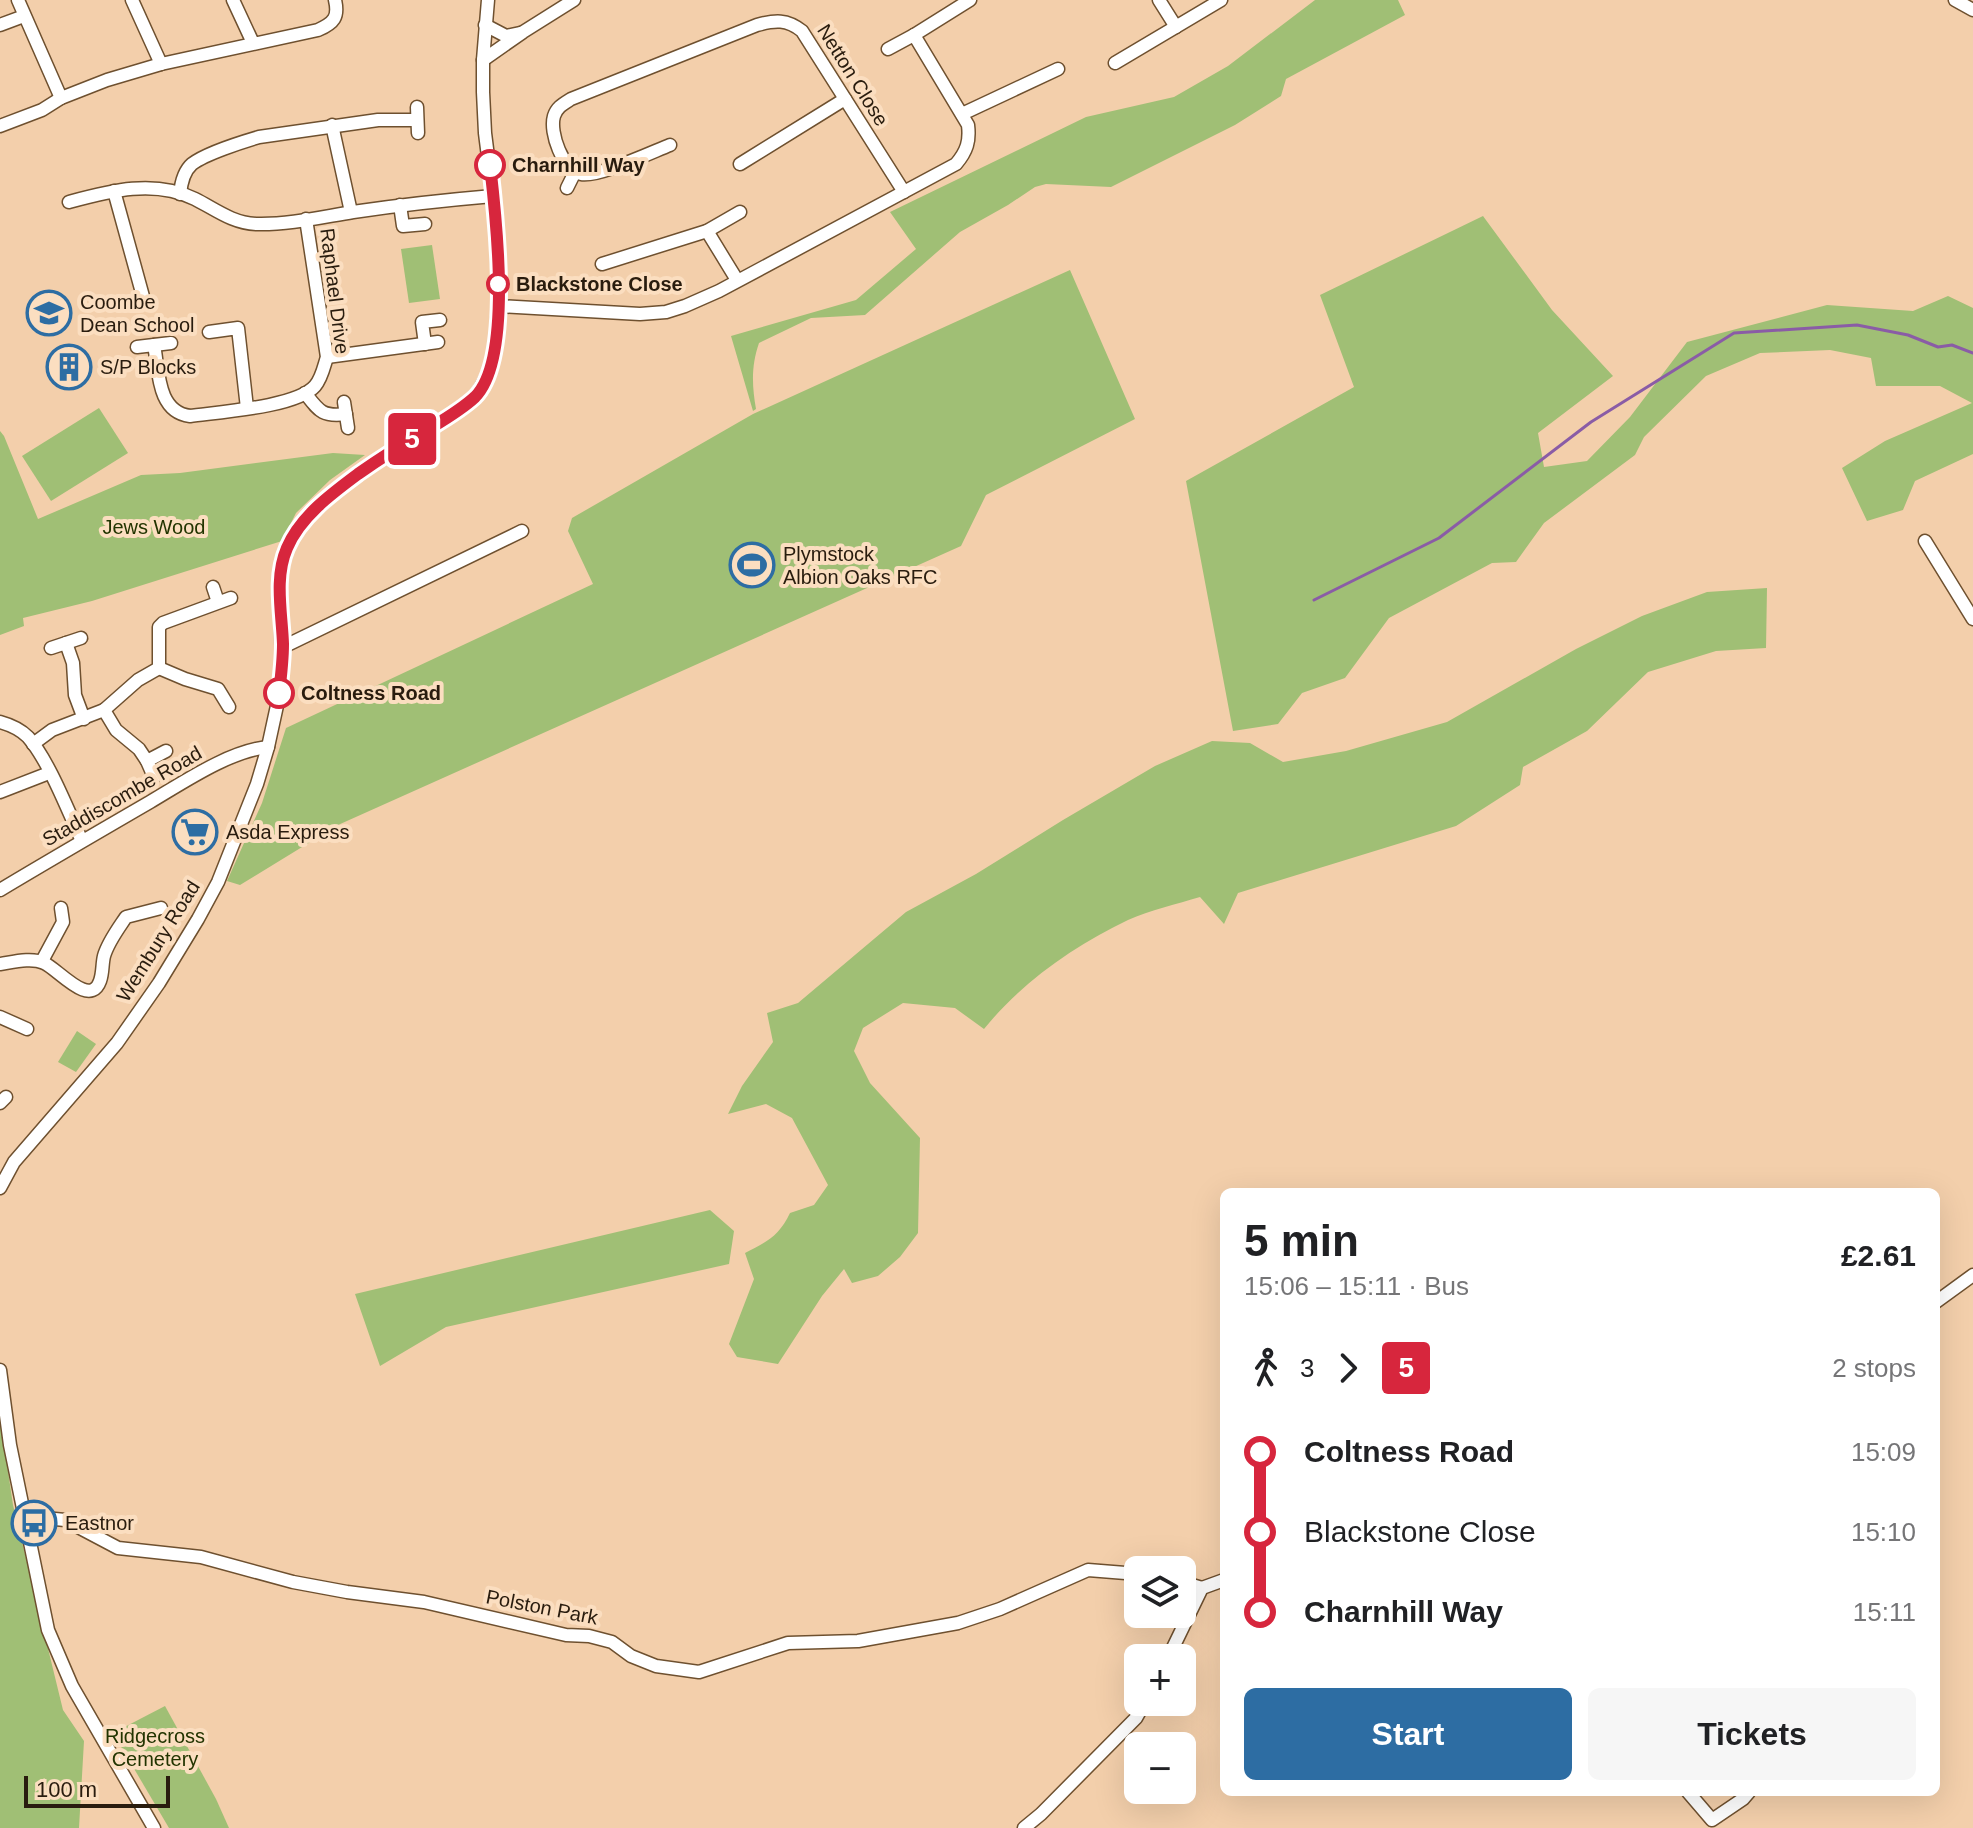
<!DOCTYPE html>
<html lang="en">
<head>
<meta charset="utf-8">
<style>
  :root { --surface:#fff; --page:#f6f6f6; --text:#202124; --muted:#757577; --accent:#2d6da3 }
  body { margin:0; font-family:Helvetica,sans-serif; background:var(--page); color:var(--text); height:100vh; display:flex; flex-direction:column; font-size:30px; white-space:nowrap }
  * { box-sizing:border-box; margin:0 }
  p { font-size:26px; color:var(--muted) }
  .icon { flex:none; width:44px; height:44px; fill:none; stroke:currentColor; stroke-width:2; stroke-linecap:round; stroke-linejoin:round }
  .map { position:relative; flex:1; overflow:hidden }
  .sheet { position:absolute; left:1220px; top:1188px; width:720px; height:608px; display:flex; flex-direction:column; background:var(--surface); border-radius:12px; box-shadow:0 8px 32px #0002 }
  .sheet>* { flex:none }
  .badge { padding:0 16px; border-radius:6px; font-size:28px; line-height:52px }
  .fabs { position:absolute; left:1124px; top:1556px; display:grid; gap:16px }
  .fabs a { display:grid; place-items:center; width:72px; height:72px; border-radius:12px; background:var(--surface); box-shadow:0 8px 32px #0002; font-size:40px }
  .scale { position:absolute; left:24px; bottom:20px; width:146px; box-sizing:border-box; padding-left:8px; border:4px solid #291c0e; border-top:0; font-size:22px; line-height:28px; white-space:nowrap; color:#291c0e; -webkit-text-stroke:6px #fbdec0; paint-order:stroke }
  .map>.badge { position:absolute; translate:-50% -50%; box-shadow:0 0 0 4px #fff }
  .legs { display:flex; align-items:center; gap:12px; height:88px; padding:0 24px; font-size:26px }
  .legs p { margin-inline-start:auto }
  .headline { display:flex; align-items:center; justify-content:space-between; height:136px; padding:0 24px }
  h1 { font-size:44px; font-weight:700; line-height:60px }
  .button { display:flex; gap:16px; margin-top:auto; padding:16px 24px }
  .button a { flex:1; height:92px; border-radius:12px; background:var(--accent); color:#fff; font-size:32px; font-weight:700; line-height:92px; text-align:center }
  .button a+a { background:var(--page); color:var(--text) }
  ul { padding:0 24px; list-style:none }
  li { display:flex; align-items:center; gap:28px; height:80px; font-size:30px }
  li i { display:grid; place-items:center; width:12px; height:100%; margin:0 10px; background:currentColor }
  li i::after { content:''; width:20px; height:20px; margin:-10px; border:6px solid; border-radius:50%; background:var(--surface) }
  li p { margin-inline-start:auto }
  li:first-child i { background:linear-gradient(#0000 50%,currentColor 0) }
  li:last-child i { background:linear-gradient(currentColor 50%,#0000 0) }
  .map>svg:first-child { display:block }
  .green { fill:#a0bf75 }
  .lines { fill:none; stroke-linecap:round; stroke-linejoin:round }
  .stream { stroke:#8a5ca6; stroke-width:3 }
  .minor-casing { stroke:#6e502f; stroke-width:15 }
  .minor { stroke:#fff; stroke-width:12 }
  .line-1-casing { stroke:#fff; stroke-width:18 }
  .line-1 { stroke:#d7263d; stroke-width:12 }
  .stop-1-dot { fill:#fff; stroke:#d7263d; stroke-width:4 }
  .labels { text-anchor:middle; stroke-width:8; stroke-linejoin:round; paint-order:stroke }
  .street-label { font-size:20px; fill:#291c0e; stroke:#fbdec0 }
  .stop-label { font-size:20px; font-weight:bold; fill:#291c0e; stroke:#fbdec0; text-anchor:start }
  .poi-label { font-size:20px; fill:#291c0e; stroke:#fbdec0; text-anchor:start }
  .park-label { font-size:20px; fill:#223400; stroke:#fbdec0 }
</style>
</head>
<body>
<div class="map">
<svg width="1973" height="1828" viewBox="0 0 1973 1828">
  <rect width="100%" height="100%" fill="#f3cfab"/>
  <g class="green">
    <path d="M 1315,0 L 1398,0 L 1405,15 L 1286,79 L 1281,96 L 1235,125 L 1111,187 L 1046,184 L 1035,187 L 1008,205 L 960,232 L 865,315 L 811,318 L 759,343 C 751,366 752,386 756,409 L 753,411 L 731,336 L 856,300 L 916,249 L 890,212 L 1086,117 L 1174,97 L 1228,66 Z"/>
    <path d="M 1483,216 L 1552,310 L 1613,376 L 1538,433 L 1544,467 L 1587,461 L 1630,417 L 1687,342 L 1827,305 L 1913,311 L 1948,296 L 1973,308 L 1973,454 L 1915,481 L 1903,510 L 1867,521 L 1842,468 L 1885,441 L 1972,403 L 1940,386 L 1876,386 L 1871,358 L 1830,350 L 1760,353 L 1706,376 L 1644,437 L 1635,455 L 1544,523 L 1516,562 L 1492,563 L 1389,618 L 1345,678 L 1302,693 L 1278,724 L 1233,731 L 1186,481 L 1354,387 L 1320,295 Z"/>
    <path d="M 432,245 L 440,299 L 409,303 L 401,249 Z"/>
    <path d="M 1070,270 L 1135,419 L 986,495 L 961,546 L 338,825 L 240,885 L 227,881 L 262,803 L 286,728 L 593,584 L 568,531 L 572,518 L 753,414 Z"/>
    <path d="M 99,408 L 128,453 L 51,501 L 22,456 Z"/>
    <path d="M 0,431 L 4,436 L 38,519 L 141,475 L 180,473 L 333,453 L 365,455 L 330,480 L 296,513 L 282,541 L 92,601 L 23,618 L 24,626 L 0,635 Z"/>
    <path d="M 1767,588 L 1766,648 L 1716,651 L 1648,672 L 1587,731 L 1523,767 L 1520,785 L 1456,826 L 1238,893 L 1224,924 L 1200,897 C 1177,904 1150,910 1128,920 C 1074,946 1022,982 984,1029 L 955,1008 L 903,1003 L 863,1028 L 854,1051 L 870,1083 L 920,1138 L 918,1233 L 900,1257 L 878,1276 L 852,1283 L 844,1269 L 822,1296 L 778,1364 L 737,1357 L 729,1344 L 754,1279 L 745,1253 C 767,1242 779,1236 790,1213 L 814,1205 L 828,1185 L 792,1118 L 766,1104 L 728,1114 L 742,1086 L 773,1042 L 767,1013 L 798,1003 L 906,912 L 976,874 L 1063,820 L 1155,766 L 1212,741 L 1250,743 L 1283,762 L 1346,751 L 1447,722 L 1576,649 L 1642,616 L 1707,592 Z"/>
    <path d="M 77,1031 L 96,1044 L 76,1072 L 58,1062 Z"/>
    <path d="M 710,1210 L 734,1231 L 729,1264 L 446,1327 L 380,1366 L 355,1294 Z"/>
    <path d="M 0,1417 L 13,1505 L 63,1710 L 84,1741 L 79,1828 L 0,1828 Z"/>
    <path d="M 165,1706 L 216,1799 L 229,1828 L 169,1828 L 113,1733 Z"/>
  </g>
  <g class="lines">
    <path class="stream" d="M 1314,600 L 1439,538 L 1591,422 L 1734,333 L 1857,325 L 1908,335 L 1938,347 L 1952,345 L 1973,353"/>
    <g class="minor-casing">
      <g id="minor">
        <path d="M 18,0 L 61,98"/>
        <path d="M 132,0 L 161,64"/>
        <path d="M 233,0 L 253,43"/>
        <path d="M 1159,0 L 1176,27"/>
        <path d="M 1955,0 L 1973,10"/>
        <path d="M 0,25 L 24,16"/>
        <path d="M 485,25 L 506,36 L 520,33"/>
        <path d="M 888,49 L 914,35 L 970,0"/>
        <path d="M 483,60 L 523,32 L 574,0"/>
        <path d="M 1115,63 L 1221,0"/>
        <path d="M 417,107 L 418,133"/>
        <path d="M 962,114 L 1058,69"/>
        <path d="M 332,125 L 351,212"/>
        <path d="M 0,126 L 42,110 L 61,98 L 107,80 L 161,64 L 318,30 C 334,23 339,17 335,0"/>
        <path d="M 670,145 C 652,152 597,178 581,174 C 563,170 549,133 554,116 C 557,107 563,104 571,99 L 757,25 C 775,20 787,19 802,31 L 904,192"/>
        <path d="M 740,164 L 845,99"/>
        <path d="M 567,188 L 575,172"/>
        <path d="M 114,191 L 144,300"/>
        <path d="M 180,194 C 181,184 184,171 192,164 C 205,154 242,142 259,137 L 378,120 L 417,120"/>
        <path d="M 69,202 C 110,191 154,179 195,199 C 215,209 232,223 256,224 C 288,225 322,217 353,212 C 400,205 446,200 493,196"/>
        <path d="M 400,205 L 403,226 L 425,224"/>
        <path d="M 707,231 L 737,280"/>
        <path d="M 602,264 L 707,231 L 740,212"/>
        <path d="M 498,306 L 640,314 L 666,312 L 685,306 L 719,291 L 956,164 C 967,151 970,141 968,125 L 914,35"/>
        <path d="M 209,332 L 238,328 L 247,408"/>
        <path d="M 425,344 L 422,322 L 440,320"/>
        <path d="M 154,345 L 171,343"/>
        <path d="M 137,347 L 154,345 C 159,371 157,412 190,416 C 219,412 297,407 315,386 C 322,378 324,366 327,357 L 306,219"/>
        <path d="M 327,357 L 438,342"/>
        <path d="M 305,393 C 319,411 322,417 346,414"/>
        <path d="M 344,402 L 348,428"/>
        <path d="M 1925,541 L 1973,619"/>
        <path d="M 213,587 L 218,602"/>
        <path d="M 66,643 L 73,663 L 75,695 L 84,719"/>
        <path d="M 283,647 L 522,531"/>
        <path d="M 51,648 L 81,638"/>
        <path d="M 159,668 L 185,679 L 218,689 L 229,707"/>
        <path d="M 104,710 L 116,730 L 139,749 L 147,761 L 154,777"/>
        <path d="M 0,722 C 11,725 20,729 28,737 C 49,761 68,811 82,841"/>
        <path d="M 33,744 L 52,730 L 104,710 L 138,680 L 159,668 L 159,627 L 163,623 L 231,598"/>
        <path d="M 147,761 L 166,751"/>
        <path d="M 0,792 L 49,773"/>
        <path d="M 0,890 C 50,860 100,831 150,802 C 184,782 229,751 268,747"/>
        <path d="M 42,961 L 63,922 L 61,908"/>
        <path d="M 0,964 C 13,962 32,957 44,963 C 57,968 90,1009 100,981 C 103,973 102,964 104,956 C 108,942 118,929 126,917 L 161,908"/>
        <path d="M 0,1017 L 27,1029"/>
        <path d="M 0,1103 L 6,1097"/>
        <path d="M 0,1188 L 14,1162 L 117,1043 L 159,983 L 198,919 L 218,882 L 257,784 L 268,747 L 278,701 L 282,668 L 280,576 L 283,558 L 295,532 L 302,522 L 344,484 L 376,461 L 447,418 L 476,396 L 489,373 L 496,344 L 498,306 L 497,228 L 485,133 L 483,92 L 483,60 L 488,0"/>
        <path d="M 1936,1302 L 1973,1275"/>
        <path d="M 0,1370 L 10,1445 L 48,1630 L 72,1686 L 154,1828"/>
        <path d="M 25,1516 L 65,1520 L 118,1548 L 201,1557 L 293,1582 L 347,1592 L 424,1602 L 566,1635 L 589,1636 L 612,1642 L 631,1656 L 656,1666 L 699,1672 L 788,1643 L 858,1641 L 958,1623 L 1000,1609 L 1088,1570 L 1138,1574"/>
        <path d="M 1182,1582 L 1202,1588"/>
        <path d="M 1168,1658 L 1202,1588 L 1224,1580"/>
        <path d="M 1688,1792 L 1712,1820 L 1743,1799 L 1749,1792"/>
        <path d="M 1024,1828 L 1041,1814 L 1136,1718 L 1145,1702"/>
      </g>
    </g>
    <use href="#minor" class="minor"/>
  </g>
  <g class="lines">
    <g class="line-1-casing">
      <path id="line-1" d="M 279,693 C 281,677 283,661 283,644 C 282,613 274,578 287,548 C 300,517 331,494 358,474 C 378,460 398,447 419,435 C 438,423 459,412 475,397 C 513,359 496,217 490,165"/>
    </g>
    <use href="#line-1" class="line-1"/>
  </g>
  <defs>
    <g id="school-ring" transform="scale(2.3)"><circle r="9.5" fill="#fbdec0" stroke="#2d6da3" stroke-width="1.5"/><path d="M0-5L7-2L0 1L-7-2ZM-4 1L0 2.5L4 1V4Q0 6-4 4Z" fill="#2d6da3"/></g>
    <g id="building-ring" transform="scale(2.3)"><circle r="9.5" fill="#fbdec0" stroke="#2d6da3" stroke-width="1.5"/><path d="M-4-6H4V6H1V3H-1V6H-4ZM-2.5-4.3h1.7v1.8h-1.7ZM.8-4.3h1.7v1.8H.8ZM-2.5-1h1.7V.8h-1.7ZM.8-1h1.7V.8H.8Z" fill="#2d6da3"/></g>
    <g id="stadium-ring" transform="scale(2.3)"><circle r="9.5" fill="#fbdec0" stroke="#2d6da3" stroke-width="1.5"/><path d="M0-5a6.5 5 0 1 0 0 10a6.5 5 0 1 0 0-10ZM-3.5-1.8h7v3.6h-7Z" fill="#2d6da3"/></g>
    <g id="supermarket-ring" transform="scale(2.3)"><circle r="9.5" fill="#fbdec0" stroke="#2d6da3" stroke-width="1.5"/><path d="M-6-5.5h2.5l.6 2H6L4.5 2H-2.5L-4.4-4H-6ZM-1.5 3.2a1.3 1.3 0 1 0 .1 0ZM3 3.2a1.3 1.3 0 1 0 .1 0Z" fill="#2d6da3"/></g>
    <g id="bus-ring" transform="scale(2.3)"><circle r="9.5" fill="#fbdec0" stroke="#2d6da3" stroke-width="1.5"/><path d="M-5-6H5V4H4V6H2V4H-2V6H-4V4H-5ZM-3.5-4V0h7V-4ZM-3.5 1.2v1.5H-2V1.2ZM2 1.2v1.5H3.5V1.2Z" fill="#2d6da3"/></g>
  </defs>
  <g fill-rule="evenodd">
    <use href="#school-ring" x="49" y="313"/>
    <use href="#building-ring" x="69" y="367"/>
    <use href="#stadium-ring" x="752" y="565"/>
    <use href="#supermarket-ring" x="195" y="832"/>
    <use href="#bus-ring" x="34" y="1523"/>
  </g>
  <g class="stop-1-dot">
    <circle cx="490" cy="165" r="14"/>
    <circle cx="498" cy="284" r="10"/>
    <circle cx="279" cy="693" r="14"/>
  </g>
  <g class="labels">
    <g class="street-label">
      <text transform="translate(853 75) rotate(58)" y="7">Netton Close</text>
      <text transform="translate(335 291) rotate(83)" y="7">Raphael Drive</text>
      <text transform="translate(122 796) rotate(-30)" y="7">Staddiscombe Road</text>
      <text transform="translate(158 941) rotate(-58)" y="7">Wembury Road</text>
      <text transform="translate(542 1607) rotate(11)" y="7">Polston Park</text>
    </g>
    <g class="stop-label">
      <text x="512" y="172">Charnhill Way</text>
      <text x="516" y="291">Blackstone Close</text>
      <text x="301" y="700">Coltness Road</text>
    </g>
    <g class="poi-label">
      <text x="80" y="309">Coombe<tspan x="80" dy="23">Dean School</tspan></text>
      <text x="100" y="374">S/P Blocks</text>
      <text x="783" y="561">Plymstock<tspan x="783" dy="23">Albion Oaks RFC</tspan></text>
      <text x="226" y="839">Asda Express</text>
      <text x="65" y="1530">Eastnor</text>
    </g>
    <g class="park-label">
      <text x="154" y="534">Jews Wood</text>
      <text x="155" y="1743">Ridgecross<tspan x="155" dy="23">Cemetery</tspan></text>
    </g>
  </g>
</svg>
<div class="fabs">
<a><svg class="icon" aria-label="layers" viewBox="0 0 24 24"><path d="M12 4l9 5-9 5-9-5zM3 14l9 5 9-5"/></svg></a>
<a>+</a>
<a>−</a>
</div>
<div class="scale">100 m</div>
<b class="badge" style="left:412px;top:439px;background:#d7263d;color:#fff">5</b>
<section class="sheet">
<div class="headline"><div><h1>5 min</h1><p>15:06 – 15:11 · Bus</p></div><b>£2.61</b></div>
<div class="legs"><svg class="icon" aria-label="walk" viewBox="0 0 24 24"><circle cx="13" cy="4" r="2"/><path d="M13 8l-2 6 4 7M11 14l-3 7M7 12l3-4h3l4 4"/></svg>3<svg class="icon" aria-label="forward" viewBox="0 0 24 24"><path d="M9 5l7 7-7 7"/></svg><b class="badge" style="background:#d7263d;color:#fff">5</b><p>2 stops</p></div>
<ul>
<li><i style="color:#d7263d"></i><b>Coltness Road</b><p>15:09</p></li>
<li><i style="color:#d7263d"></i><span>Blackstone Close</span><p>15:10</p></li>
<li><i style="color:#d7263d"></i><b>Charnhill Way</b><p>15:11</p></li>
</ul>
<div class="button"><a>Start</a><a>Tickets</a></div>
</section>
</div>
</body>
</html>
